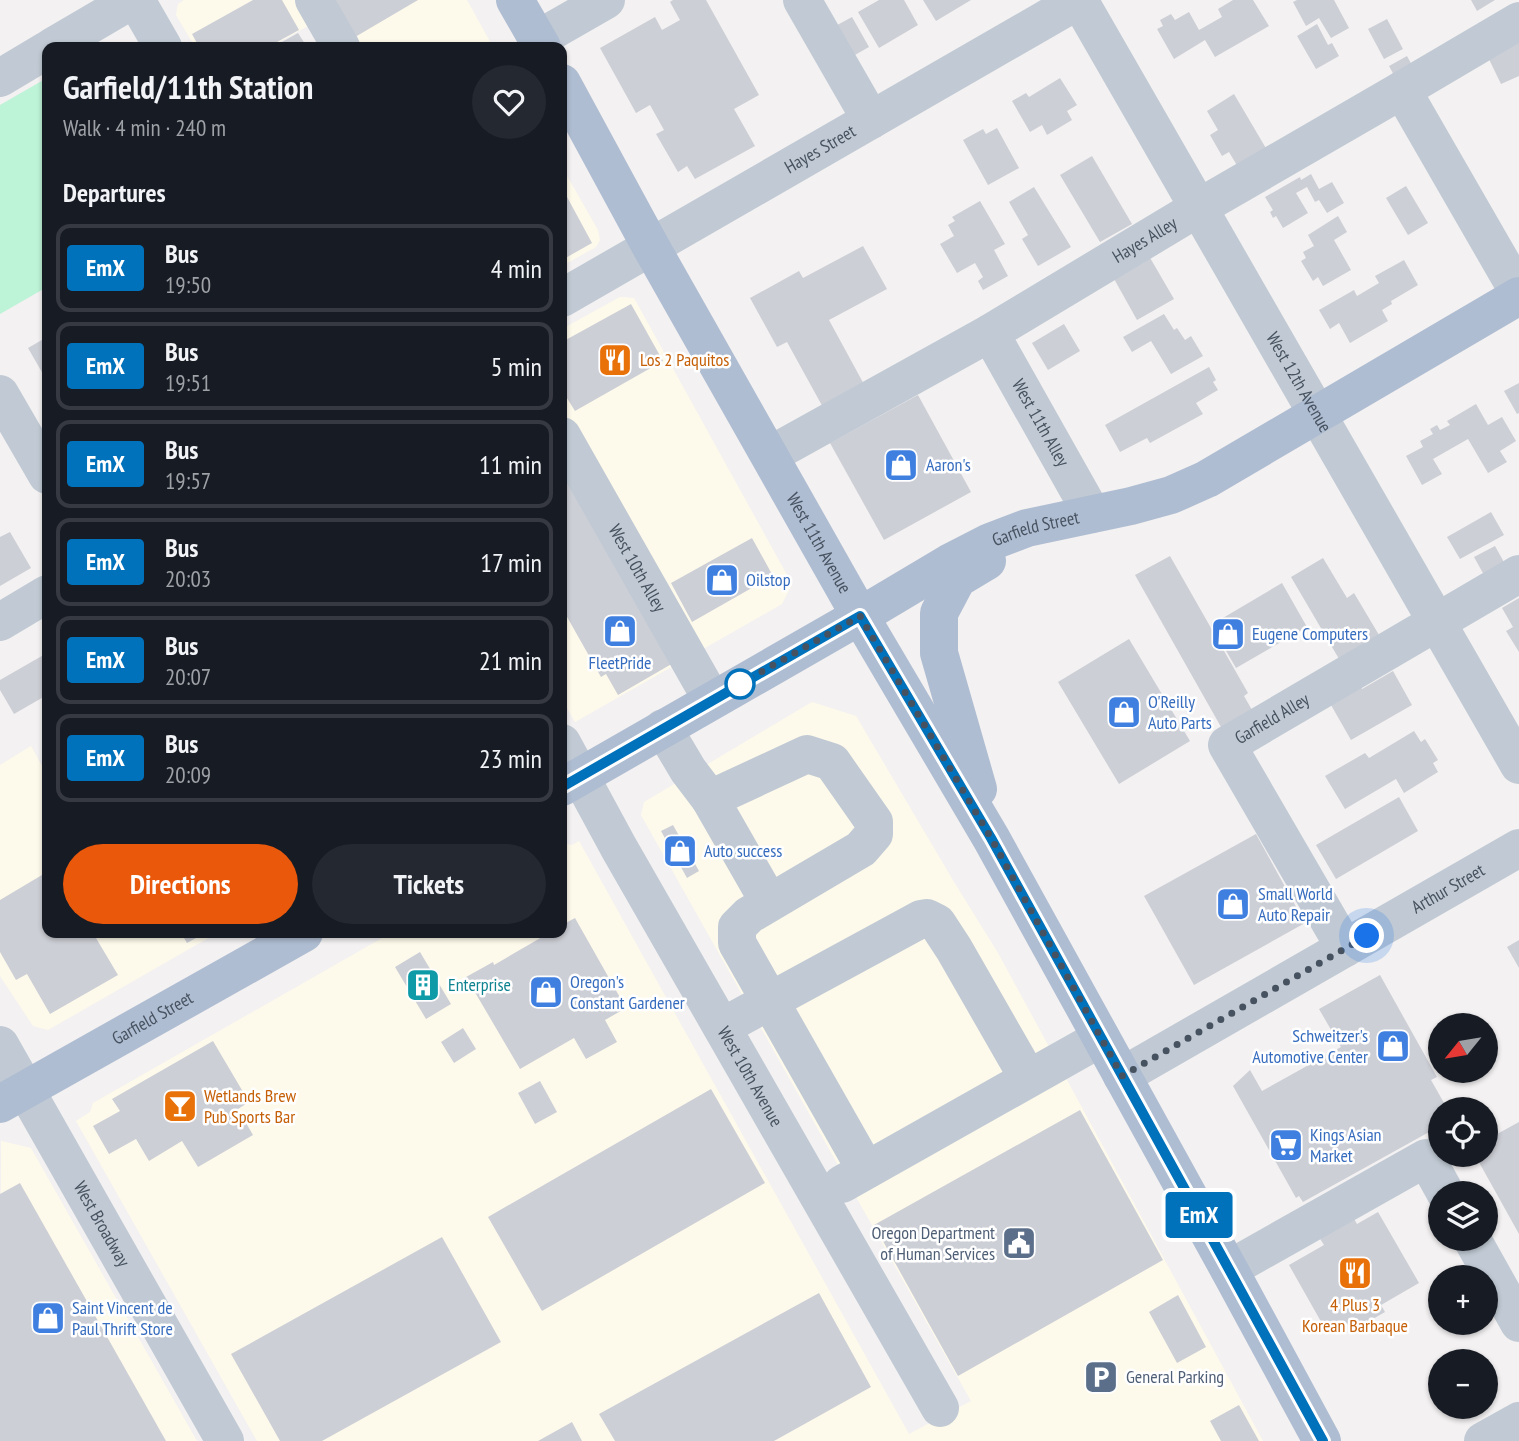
<!DOCTYPE html>
<html lang="en">
<head>
<meta charset="utf-8">
<style>
  :root { --surface:#171b24; --page:#242831; --text:#f1f3f6; --muted:#9ea1a6; --line:#363941; --accent:#ea580c }
  body { margin:0; font-family:"PT Sans Narrow",sans-serif; background:var(--page); color:var(--text); height:100vh; display:flex; flex-direction:column; font-size:26px; white-space:nowrap }
  * { box-sizing:border-box; margin:0 }
  p { font-size:23px; color:var(--muted) }
  .icon { flex:none; width:38px; height:38px; fill:none; stroke:currentColor; stroke-width:2; stroke-linecap:round; stroke-linejoin:round }
  .map { position:relative; flex:1; overflow:hidden }
  .details { position:absolute; left:42px; top:42px; width:525px; height:896px; display:flex; flex-direction:column; background:var(--surface); border-radius:14px; box-shadow:0 2px 5px #0004 }
  .details>* { flex:none }
  .badge { padding:0 14px; border-radius:5px; font-size:24px; line-height:46px }
  .needle { width:46px; rotate:240deg }
  .controls { position:absolute; left:1428px; top:1013px; display:grid; gap:14px }
  .controls a { display:grid; place-items:center; width:70px; height:70px; border-radius:50%; background:var(--surface); box-shadow:0 2px 5px #0004; font-size:35px }
  .you { position:absolute; width:35px; height:35px; margin:-18px; border:5px solid #fff; border-radius:50%; background:#1a73e8; box-shadow:0 0 0 10px #1a73e833 }
  .map>.badge { position:absolute; translate:-50% -50%; box-shadow:0 0 0 4px #fff }
  h2 { padding:0 21px; font-size:26px; line-height:63px }
  .round { display:grid; place-items:center; flex:none; width:74px; height:74px; border-radius:37px; background:var(--page) }
  .overview { display:flex; align-items:center; justify-content:space-between; height:119px; padding:0 21px }
  h1 { font-size:33px; font-weight:700; line-height:52px }
  .action { display:flex; gap:14px; margin-top:auto; padding:14px 21px }
  .action a { flex:1; height:80px; border-radius:42px; background:var(--accent); color:#fff; font-size:28px; font-weight:700; line-height:80px; text-align:center }
  .action a+a { background:var(--page); color:var(--text) }
  ul { padding:0; list-style:none }
  li { display:flex; align-items:center; gap:21px; height:88px; margin:0 14px 10px; padding:0 7px; border:4px solid var(--line); border-radius:14px }
  li div { flex:1 }
  li b { display:block; font-size:26px }
  li em { font-style:normal }
  li .badge { min-width:77px; font-weight:700; text-align:center }
  .map>svg:first-child { display:block }
  .commercial { fill:#fefaeb }
  .green { fill:#bdf3d7 }
  .building { fill:#cdcfd6 }
  .lines { fill:none; stroke-linecap:round; stroke-linejoin:round }
  .minor { stroke:#c1cad4; stroke-width:38 }
  .major { stroke:#afbdd2; stroke-width:38 }
  .line-casing { stroke:#fff; stroke-width:16 }
  .line { stroke:#0072bc; stroke-width:10 }
  .walk { stroke:#475260; stroke-width:7; stroke-dasharray:0 12.6 }
  .stop-dot { fill:#fff; stroke:#0072bc; stroke-width:3.5 }
  .labels { text-anchor:middle; stroke-width:5; stroke-linejoin:round; paint-order:stroke }
  .street-label { font-size:18px; fill:#475260; stroke:#fff }
  .food-label { font-size:18px; fill:#c56008; stroke:#fff; text-anchor:start }
  .shop-label { font-size:18px; fill:#366cbe; stroke:#fff; text-anchor:start }
  .culture-label { font-size:18px; fill:#0d838f; stroke:#fff; text-anchor:start }
  .service-label { font-size:18px; fill:#4e5e75; stroke:#fff; text-anchor:end }
</style>
</head>
<body>
<div class="map">
<svg width="1519" height="1441" viewBox="0 0 1519 1441">
  <rect width="100%" height="100%" fill="#f3f1f1"/>
  <g class="commercial">
    <path d="M 184,0 L 305,0 L 317,21 L 270,47 L 195,47 L 176,15 L 178,4 Z"/>
    <path d="M 323,0 L 467,0 L 493,47 L 350,47 Z"/>
    <path d="M 562,167 L 598,230 L 600,240 L 596,247 L 562,266 Z"/>
    <path d="M 620,297 L 634,298 L 792,584 L 782,604 L 575,722 L 562,699 L 562,329 Z"/>
    <path d="M 812,702 L 856,716 L 954,882 L 998,953 L 1263,1441 L 257,1441 L 76,1121 L 90,1112 L 93,1103 L 391,933 L 562,933 L 562,843 L 572,845 L 579,841 L 909,1434 L 971,1401 L 641,815 L 644,802 Z"/>
    <path d="M 31,746 L 47,775 L 47,933 L 217,933 L 48,1030 L 33,1026 L 0,976 L 0,765 Z"/>
    <path d="M 1,1141 L 31,1148 L 197,1441 L 0,1441 Z"/>
  </g>
  <path class="green" d="M 47,78 L 47,287 L 0,314 L 0,105 Z"/>
  <g class="building">
    <path d="M 253,0 L 282,0 L 299,30 L 268,47 L 199,47 L 192,34 Z"/>
    <path d="M 327,0 L 418,0 L 350,40 Z"/>
    <path d="M 673,0 L 706,0 L 759,95 L 734,109 L 755,146 L 695,179 L 687,166 L 678,172 L 656,134 L 664,130 L 650,105 L 636,113 L 600,48 L 655,17 L 662,30 L 680,20 L 670,2 Z"/>
    <path d="M 879,0 L 904,0 L 918,25 L 879,48 L 858,12 Z"/>
    <path d="M 923,0 L 971,0 L 936,21 Z"/>
    <path d="M 1233,0 L 1253,0 L 1269,26 L 1215,57 L 1205,40 L 1174,59 L 1157,29 L 1163,26 L 1160,20 L 1171,14 L 1175,20 L 1189,12 L 1199,30 L 1222,17 L 1218,9 Z"/>
    <path d="M 1297,0 L 1334,0 L 1349,28 L 1331,38 L 1319,18 L 1306,26 L 1293,2 Z"/>
    <path d="M 1471,0 L 1495,0 L 1477,11 Z"/>
    <path d="M 852,17 L 869,47 L 846,60 L 828,30 Z"/>
    <path d="M 1387,19 L 1403,49 L 1384,59 L 1368,29 Z"/>
    <path d="M 1317,24 L 1328,45 L 1332,43 L 1339,56 L 1316,69 L 1297,36 Z"/>
    <path d="M 298,33 L 307,47 L 273,47 Z"/>
    <path d="M 1519,38 L 1519,76 L 1501,84 L 1486,53 Z"/>
    <path d="M 1407,56 L 1413,67 L 1395,77 L 1389,66 Z"/>
    <path d="M 1060,78 L 1077,105 L 1067,111 L 1072,120 L 1047,135 L 1042,125 L 1030,132 L 1012,101 L 1026,93 L 1029,97 Z"/>
    <path d="M 1234,94 L 1267,150 L 1238,167 L 1229,152 L 1222,156 L 1210,135 L 1218,130 L 1207,111 Z"/>
    <path d="M 997,128 L 1019,168 L 988,185 L 963,140 L 983,129 L 986,134 Z"/>
    <path d="M 1092,156 L 1132,224 L 1100,242 L 1060,175 Z"/>
    <path d="M 1311,174 L 1319,189 L 1332,182 L 1344,203 L 1327,213 L 1319,200 L 1315,202 L 1307,187 L 1296,193 L 1308,213 L 1283,228 L 1276,216 L 1273,218 L 1270,212 L 1273,210 L 1265,197 L 1300,177 L 1301,180 Z"/>
    <path d="M 1406,186 L 1428,223 L 1408,235 L 1386,198 Z"/>
    <path d="M 1034,187 L 1071,247 L 1038,266 L 1022,239 L 1028,235 L 1009,202 Z"/>
    <path d="M 566,195 L 592,243 L 562,260 L 562,198 Z"/>
    <path d="M 980,201 L 1005,244 L 994,250 L 1008,276 L 983,290 L 978,281 L 983,277 L 975,263 L 957,273 L 940,244 L 954,236 L 948,225 L 955,221 L 952,217 Z"/>
    <path d="M 1338,216 L 1347,232 L 1334,240 L 1351,270 L 1323,286 L 1318,277 L 1313,281 L 1301,261 L 1306,258 L 1303,252 L 1314,246 L 1308,235 Z"/>
    <path d="M 863,246 L 887,289 L 829,320 L 866,388 L 825,411 L 787,342 L 777,347 L 750,298 L 799,271 L 803,278 Z"/>
    <path d="M 1149,256 L 1174,299 L 1137,320 L 1113,277 Z"/>
    <path d="M 1404,260 L 1418,285 L 1391,301 L 1392,304 L 1382,310 L 1388,321 L 1350,343 L 1339,323 L 1330,329 L 1319,310 L 1354,290 L 1357,296 L 1379,283 L 1375,276 Z"/>
    <path d="M 631,304 L 663,361 L 575,411 L 562,390 L 562,342 Z"/>
    <path d="M 1164,314 L 1174,330 L 1177,328 L 1185,340 L 1191,336 L 1203,356 L 1171,374 L 1151,341 L 1132,352 L 1123,337 Z"/>
    <path d="M 1064,324 L 1080,351 L 1048,370 L 1032,343 Z"/>
    <path d="M 47,337 L 47,381 L 28,348 Z"/>
    <path d="M 1209,367 L 1216,380 L 1213,382 L 1218,390 L 1196,403 L 1203,414 L 1150,443 L 1147,438 L 1120,452 L 1105,425 Z"/>
    <path d="M 1519,383 L 1519,413 L 1517,414 L 1504,391 Z"/>
    <path d="M 918,395 L 971,492 L 884,540 L 830,443 Z"/>
    <path d="M 1476,404 L 1488,425 L 1502,417 L 1516,441 L 1500,451 L 1507,462 L 1488,473 L 1468,439 L 1433,459 L 1442,474 L 1422,485 L 1406,456 L 1423,447 L 1420,441 L 1433,434 L 1430,429 L 1437,425 L 1440,430 L 1450,425 L 1447,421 Z"/>
    <path d="M 562,455 L 675,662 L 618,695 L 606,674 L 601,677 L 562,608 Z"/>
    <path d="M 1491,512 L 1504,535 L 1460,559 L 1447,537 Z"/>
    <path d="M 10,532 L 31,568 L 0,586 L 0,537 Z"/>
    <path d="M 752,538 L 773,576 L 692,622 L 671,583 Z"/>
    <path d="M 1495,546 L 1505,564 L 1484,575 L 1474,557 Z"/>
    <path d="M 1170,556 L 1248,693 L 1244,696 L 1256,717 L 1225,734 L 1135,575 Z"/>
    <path d="M 1323,558 L 1347,598 L 1354,593 L 1382,640 L 1342,664 L 1291,577 Z"/>
    <path d="M 1282,583 L 1307,627 L 1236,668 L 1211,625 Z"/>
    <path d="M 1519,598 L 1519,652 L 1506,631 L 1513,627 L 1502,608 Z"/>
    <path d="M 1129,639 L 1190,741 L 1119,784 L 1058,682 Z"/>
    <path d="M 47,653 L 47,695 L 14,714 L 0,690 L 0,680 Z"/>
    <path d="M 1393,671 L 1412,705 L 1351,740 L 1327,698 L 1357,681 L 1362,689 Z"/>
    <path d="M 1414,731 L 1421,742 L 1425,739 L 1438,760 L 1433,763 L 1438,772 L 1404,793 L 1396,779 L 1345,809 L 1325,776 L 1365,753 L 1369,758 Z"/>
    <path d="M 1399,797 L 1418,831 L 1336,879 L 1316,845 Z"/>
    <path d="M 673,825 L 699,871 L 687,878 L 661,831 Z"/>
    <path d="M 1256,834 L 1305,923 L 1194,985 L 1144,896 Z"/>
    <path d="M 47,872 L 47,933 L 93,933 L 118,975 L 50,1014 L 27,974 L 16,980 L 0,952 L 0,900 Z"/>
    <path d="M 575,918 L 626,1008 L 605,1020 L 617,1042 L 586,1059 L 574,1038 L 520,1069 L 466,977 L 493,962 L 494,965 L 549,933 L 562,933 L 562,925 Z"/>
    <path d="M 181,933 L 205,933 L 187,943 Z"/>
    <path d="M 1519,940 L 1519,968 L 1507,947 Z"/>
    <path d="M 420,952 L 451,1004 L 426,1019 L 395,967 Z"/>
    <path d="M 1380,975 L 1437,1077 L 1431,1080 L 1448,1110 L 1440,1110 L 1440,1126 L 1303,1202 L 1299,1196 L 1296,1198 L 1233,1086 L 1250,1070 L 1262,1091 L 1341,1047 L 1319,1009 Z"/>
    <path d="M 463,1028 L 476,1049 L 454,1063 L 441,1042 Z"/>
    <path d="M 213,1041 L 249,1102 L 238,1109 L 253,1135 L 198,1167 L 182,1141 L 149,1161 L 136,1139 L 109,1154 L 93,1126 L 120,1111 L 112,1099 Z"/>
    <path d="M 540,1081 L 557,1112 L 535,1124 L 518,1093 Z"/>
    <path d="M 711,1089 L 765,1183 L 542,1311 L 488,1217 Z"/>
    <path d="M 1080,1110 L 1163,1260 L 958,1376 L 874,1225 Z"/>
    <path d="M 1519,1122 L 1519,1234 L 1475,1155 L 1486,1155 L 1486,1140 Z"/>
    <path d="M 20,1183 L 166,1441 L 0,1441 L 0,1194 Z"/>
    <path d="M 1378,1212 L 1419,1283 L 1381,1305 L 1385,1312 L 1352,1331 L 1347,1323 L 1328,1334 L 1289,1265 L 1324,1245 L 1319,1237 L 1353,1217 L 1357,1224 Z"/>
    <path d="M 442,1237 L 501,1342 L 322,1441 L 280,1441 L 231,1354 Z"/>
    <path d="M 819,1293 L 871,1387 L 774,1441 L 615,1441 L 599,1414 Z"/>
    <path d="M 1178,1295 L 1206,1347 L 1177,1363 L 1149,1312 Z"/>
    <path d="M 1239,1405 L 1259,1441 L 1221,1441 L 1210,1421 Z"/>
    <path d="M 572,1422 L 582,1441 L 538,1441 Z"/>
  </g>
  <g class="lines">
    <g class="minor">
      <path d="M 136,0 L 163,47"/>
      <path d="M 314,0 L 341,47"/>
      <path d="M 802,0 L 871,120"/>
      <path id="s1" d="M 1079,0 L 1519,765"/>
      <path d="M 538,39 L 606,0"/>
      <path d="M 52,47 L 132,0"/>
      <path d="M 0,78 L 47,50"/>
      <path d="M 1402,90 L 1519,293"/>
      <path id="s2" d="M 562,298 L 1079,0"/>
      <path id="s3" d="M 990,333 L 1092,514"/>
      <path d="M 0,394 L 47,475"/>
      <path id="s4" d="M 562,436 L 712,700"/>
      <path id="s5" d="M 770,455 L 990,333 L 1198,208 L 1402,90 L 1519,21"/>
      <path d="M 0,622 L 47,594"/>
      <path d="M 663,728 L 688,770 L 710,799"/>
      <path id="s6" d="M 562,743 L 619,848 L 940,1408"/>
      <path d="M 769,902 L 710,799 L 807,754 L 832,762 L 874,822 L 874,834 L 861,849 L 749,915 L 737,927 L 737,943 L 866,1170"/>
      <path id="s7" d="M 1345,948 L 1227,745 L 1519,574"/>
      <path d="M 722,1027 L 921,919 L 927,918 L 937,923 L 954,949 L 1028,1078"/>
      <path id="s8" d="M 0,1045 L 225,1441"/>
      <path id="s9" d="M 1122,1076 L 1519,848"/>
      <path d="M 842,1184 L 1101,1038"/>
      <path d="M 1472,1239 L 1519,1323"/>
      <path d="M 1229,1269 L 1426,1158 L 1446,1194"/>
      <path d="M 1483,1441 L 1519,1421"/>
    </g>
    <g class="major">
      <path d="M 515,0 L 542,47"/>
      <path id="s10" d="M 562,83 L 651,247 L 860,616 L 991,838 L 1231,1273 L 1322,1441"/>
      <path id="s11" d="M 562,787 L 860,616 L 949,563 L 990,542 L 1027,528 L 1131,506 L 1171,495 L 1207,479 L 1519,296"/>
      <path d="M 978,789 L 939,653 L 939,613 L 957,579 L 987,561"/>
      <path id="s12" d="M 0,1104 L 304,933"/>
    </g>
  </g>
  <g class="lines">
    <g class="line-casing">
      <path id="line" d="M 562,787 L 860,616 L 991,838 L 1231,1273 L 1323,1441"/>
    </g>
    <use href="#line" class="line"/>
    <path class="walk" d="M 740,684 L 860,616 L 991,838 L 1122,1076 L 1367,936"/>
  </g>
  <defs>
    <g id="restaurant-square" transform="scale(1.75)"><rect x="-9" y="-9" width="18" height="18" rx="4" fill="#e8710a" stroke="#fff"/><path d="M-5-6h1v4h1v-4h1v4h1v-4h1v5L-1.5 .5V6h-2V.5L-5-1ZM5-6V6H3V1.5H1.5Q1.5-4 5-6Z" fill="#fff"/></g>
    <g id="shop-square" transform="scale(1.75)"><rect x="-9" y="-9" width="18" height="18" rx="4" fill="#3f7fe0" stroke="#fff"/><path d="M-5-2.5h2.3a2.7 3.5 0 0 1 5.4 0H5L5.5 6h-11ZM-1.5-2.5h3a1.5 2.3 0 0 0-3 0Z" fill="#fff"/></g>
    <g id="building-square" transform="scale(1.75)"><rect x="-9" y="-9" width="18" height="18" rx="4" fill="#0f9aa8" stroke="#fff"/><path d="M-4-6H4V6H1V3H-1V6H-4ZM-2.5-4.3h1.7v1.8h-1.7ZM.8-4.3h1.7v1.8H.8ZM-2.5-1h1.7V.8h-1.7ZM.8-1h1.7V.8H.8Z" fill="#fff"/></g>
    <g id="bar-square" transform="scale(1.75)"><rect x="-9" y="-9" width="18" height="18" rx="4" fill="#e8710a" stroke="#fff"/><path d="M-6-5H6L.8 .8V4.5H3.5V6h-7V4.5H-.8V.8Z" fill="#fff"/></g>
    <g id="supermarket-square" transform="scale(1.75)"><rect x="-9" y="-9" width="18" height="18" rx="4" fill="#3f7fe0" stroke="#fff"/><path d="M-6-5.5h2.5l.6 2H6L4.5 2H-2.5L-4.4-4H-6ZM-1.5 3.2a1.3 1.3 0 1 0 .1 0ZM3 3.2a1.3 1.3 0 1 0 .1 0Z" fill="#fff"/></g>
    <g id="civic-square" transform="scale(1.75)"><rect x="-9" y="-9" width="18" height="18" rx="4" fill="#5c6f8a" stroke="#fff"/><path d="M-.6-6.5H3V-4.5H.6V-3L4-1V1h2V6H-6V1h2V-1L-.6-3ZM-1.2 2.5V6h2.4V2.5Z" fill="#fff"/></g>
    <g id="parking-square" transform="scale(1.75)"><rect x="-9" y="-9" width="18" height="18" rx="4" fill="#5c6f8a" stroke="#fff"/><path d="M-3.5-5.5H1a3.5 3.5 0 0 1 0 7H-1V5.5H-3.5ZM-1-3.4V-.6H.8a1.4 1.4 0 0 0 0-2.8Z" fill="#fff"/></g>
  </defs>
  <g fill-rule="evenodd">
    <use href="#restaurant-square" x="615" y="360"/>
    <use href="#shop-square" x="901" y="465"/>
    <use href="#shop-square" x="722" y="580"/>
    <use href="#shop-square" x="620" y="631"/>
    <use href="#shop-square" x="1228" y="634"/>
    <use href="#shop-square" x="1124" y="712"/>
    <use href="#shop-square" x="680" y="851"/>
    <use href="#shop-square" x="1233" y="904"/>
    <use href="#building-square" x="423" y="985"/>
    <use href="#shop-square" x="546" y="992"/>
    <use href="#shop-square" x="1393" y="1046"/>
    <use href="#bar-square" x="180" y="1106"/>
    <use href="#supermarket-square" x="1286" y="1145"/>
    <use href="#civic-square" x="1019" y="1243"/>
    <use href="#restaurant-square" x="1355" y="1273"/>
    <use href="#shop-square" x="48" y="1318"/>
    <use href="#parking-square" x="1101" y="1377"/>
  </g>
  <circle class="stop-dot" cx="740" cy="684" r="14"/>
  <g class="labels">
    <g class="street-label">
      <text dy="6" stroke="none"><textPath href="#s2" startOffset="298">Hayes Street</textPath></text>
      <text dy="6" stroke="none"><textPath href="#s5" startOffset="432">Hayes Alley</textPath></text>
      <text dy="6" stroke="none"><textPath href="#s1" startOffset="441">West 12th Avenue</textPath></text>
      <text dy="6" stroke="none"><textPath href="#s3" startOffset="103">West 11th Alley</textPath></text>
      <text dy="6" stroke="none"><textPath href="#s11" startOffset="541">Garfield Street</textPath></text>
      <text dy="6" stroke="none"><textPath href="#s10" startOffset="527">West 11th Avenue</textPath></text>
      <text dy="6" stroke="none"><textPath href="#s4" startOffset="152">West 10th Alley</textPath></text>
      <text dy="6" stroke="none"><textPath href="#s7" startOffset="287">Garfield Alley</textPath></text>
      <text dy="6" stroke="none"><textPath href="#s9" startOffset="376">Arthur Street</textPath></text>
      <text dy="6" stroke="none"><textPath href="#s12" startOffset="175">Garfield Street</textPath></text>
      <text dy="6" stroke="none"><textPath href="#s6" startOffset="383">West 10th Avenue</textPath></text>
      <text dy="6" stroke="none"><textPath href="#s8" startOffset="206">West Broadway</textPath></text>
    </g>
    <g class="food-label">
      <text x="640" y="366">Los 2 Paquitos</text>
      <text x="204" y="1102">Wetlands Brew<tspan x="204" dy="21">Pub Sports Bar</tspan></text>
      <text x="1355" y="1311" text-anchor="middle">4 Plus 3<tspan x="1355" dy="21">Korean Barbaque</tspan></text>
    </g>
    <g class="shop-label">
      <text x="926" y="471">Aaron's</text>
      <text x="746" y="586">Oilstop</text>
      <text x="1252" y="640">Eugene Computers</text>
      <text x="620" y="669" text-anchor="middle">FleetPride</text>
      <text x="1148" y="708">O'Reilly<tspan x="1148" dy="21">Auto Parts</tspan></text>
      <text x="704" y="857">Auto success</text>
      <text x="1258" y="900">Small World<tspan x="1258" dy="21">Auto Repair</tspan></text>
      <text x="570" y="988">Oregon's<tspan x="570" dy="21">Constant Gardener</tspan></text>
      <text x="1368" y="1042" text-anchor="end">Schweitzer's<tspan x="1368" dy="21">Automotive Center</tspan></text>
      <text x="1310" y="1141">Kings Asian<tspan x="1310" dy="21">Market</tspan></text>
      <text x="72" y="1314">Saint Vincent de<tspan x="72" dy="21">Paul Thrift Store</tspan></text>
    </g>
    <g class="culture-label">
      <text x="448" y="991">Enterprise</text>
    </g>
    <g class="service-label">
      <text x="995" y="1239">Oregon Department<tspan x="995" dy="21">of Human Services</tspan></text>
      <text x="1126" y="1383" text-anchor="start">General Parking</text>
    </g>
  </g>
</svg>
<div class="controls">
<a><svg class="needle" viewBox="-14 -14 28 28"><path d="M0-13l5 13h-10z" fill="#e53935"/><path d="M0 13l5-13h-10z" fill="#9ea1a6"/></svg></a>
<a><svg class="icon" aria-label="locate" viewBox="0 0 24 24"><circle cx="12" cy="12" r="6"/><path d="M12 2v4M12 18v4M2 12h4M18 12h4"/></svg></a>
<a><svg class="icon" aria-label="layers" viewBox="0 0 24 24"><path d="M12 4l9 5-9 5-9-5zM3 14l9 5 9-5"/></svg></a>
<a>+</a>
<a>−</a>
</div>
<div class="you" style="left:1367px;top:936px"></div>
<b class="badge" style="left:1199px;top:1215px;background:#0072bc;color:#fff">EmX</b>
<section class="details">
<div class="overview"><div><h1>Garfield/11th Station</h1><p>Walk · 4 min · 240 m</p></div><a class="round"><svg class="icon" aria-label="heart" viewBox="0 0 24 24"><path d="M12 20l-8-8c-3-5 5-10 8-4 3-6 11-1 8 4z"/></svg></a></div>
<h2>Departures</h2>
<ul>
<li><span class="badge" style="background:#0072bc;color:#fff">EmX</span><div><b>Bus</b><p>19:50</p></div><em>4 min</em></li>
<li><span class="badge" style="background:#0072bc;color:#fff">EmX</span><div><b>Bus</b><p>19:51</p></div><em>5 min</em></li>
<li><span class="badge" style="background:#0072bc;color:#fff">EmX</span><div><b>Bus</b><p>19:57</p></div><em>11 min</em></li>
<li><span class="badge" style="background:#0072bc;color:#fff">EmX</span><div><b>Bus</b><p>20:03</p></div><em>17 min</em></li>
<li><span class="badge" style="background:#0072bc;color:#fff">EmX</span><div><b>Bus</b><p>20:07</p></div><em>21 min</em></li>
<li><span class="badge" style="background:#0072bc;color:#fff">EmX</span><div><b>Bus</b><p>20:09</p></div><em>23 min</em></li>
</ul>
<div class="action"><a>Directions</a><a>Tickets</a></div>
</section>
</div>
</body>
</html>
